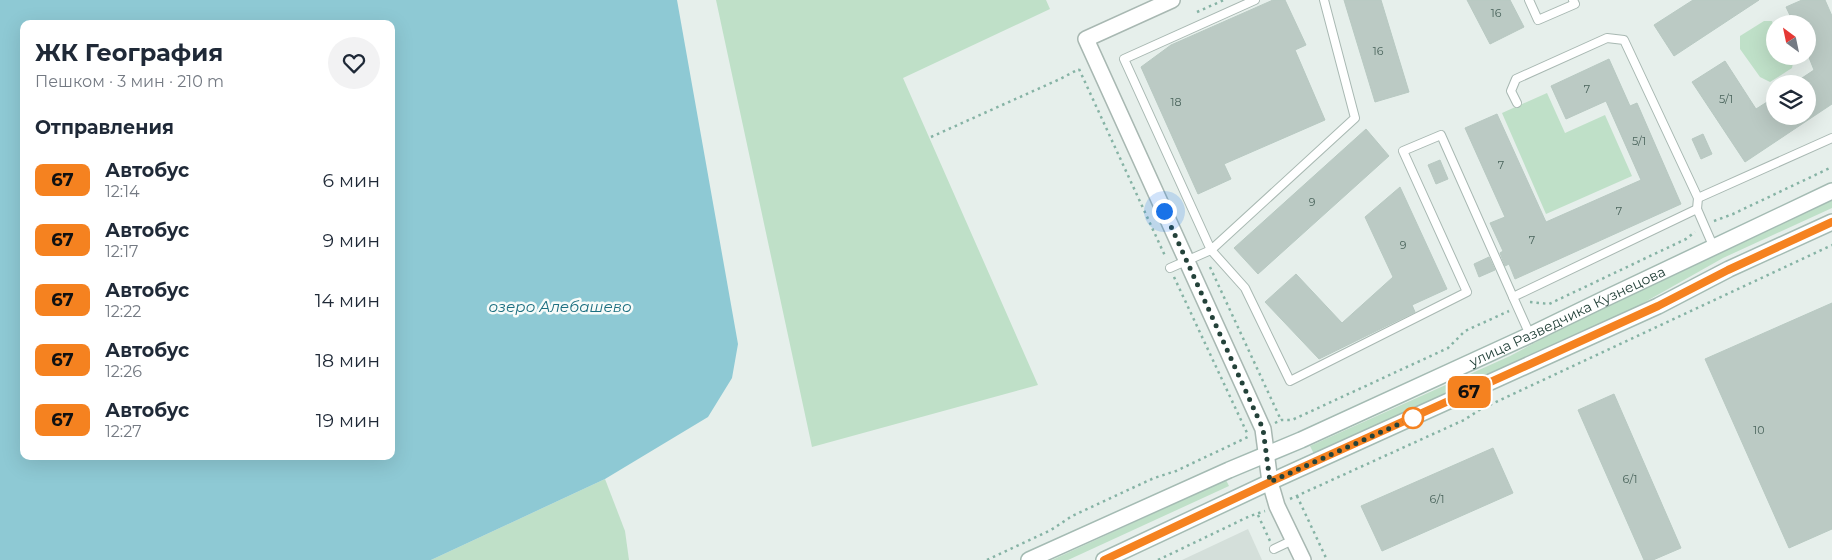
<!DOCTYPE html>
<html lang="ru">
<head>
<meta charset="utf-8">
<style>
  :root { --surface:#fff; --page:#f2f2f3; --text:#1f2937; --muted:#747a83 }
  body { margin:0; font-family:Montserrat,sans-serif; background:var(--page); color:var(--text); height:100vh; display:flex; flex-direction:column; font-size:19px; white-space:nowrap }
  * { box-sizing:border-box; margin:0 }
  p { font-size:16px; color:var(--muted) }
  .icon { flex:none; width:28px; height:28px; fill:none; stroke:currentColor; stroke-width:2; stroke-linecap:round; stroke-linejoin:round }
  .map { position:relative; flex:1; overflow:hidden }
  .details { position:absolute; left:20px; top:20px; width:375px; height:440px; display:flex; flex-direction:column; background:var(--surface); border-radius:10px; box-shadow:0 5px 20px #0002 }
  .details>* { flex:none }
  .badge { padding:0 10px; border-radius:8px; font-size:18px; line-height:32px }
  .needle { width:32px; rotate:327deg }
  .tools { position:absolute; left:1766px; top:15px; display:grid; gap:10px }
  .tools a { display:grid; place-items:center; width:50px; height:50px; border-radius:50%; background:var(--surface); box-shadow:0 5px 20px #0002; font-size:25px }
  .you { position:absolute; width:25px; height:25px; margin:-12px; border:4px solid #fff; border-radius:50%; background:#1a73e8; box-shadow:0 0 0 8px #1a73e833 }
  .map>.badge { position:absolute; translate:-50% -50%; box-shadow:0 0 0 2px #fff }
  h2 { padding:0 15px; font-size:19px; line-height:45px }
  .round { display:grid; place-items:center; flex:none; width:52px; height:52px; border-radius:26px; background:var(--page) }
  .summary { display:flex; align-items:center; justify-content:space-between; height:85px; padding:0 15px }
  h1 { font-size:24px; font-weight:700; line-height:38px }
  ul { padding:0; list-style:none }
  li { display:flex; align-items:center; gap:15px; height:60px; padding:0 15px }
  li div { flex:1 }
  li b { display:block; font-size:19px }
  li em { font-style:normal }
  li .badge { min-width:55px; font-weight:700; text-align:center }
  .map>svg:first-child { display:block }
  .built { fill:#d4dfda }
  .green { fill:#bfe0c8 }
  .water { fill:#8ec9d4; fill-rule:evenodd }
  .building { fill:#bbcac4; stroke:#b8c9c2 }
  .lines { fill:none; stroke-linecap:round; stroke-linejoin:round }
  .lane-casing { stroke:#a8b8b2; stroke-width:10 }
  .street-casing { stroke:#a8b8b2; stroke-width:18 }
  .secondary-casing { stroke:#a4bbb3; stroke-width:18 }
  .path { stroke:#86b3a5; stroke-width:2.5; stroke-dasharray:2.5 4; stroke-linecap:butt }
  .lane { stroke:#fff; stroke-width:8 }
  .street { stroke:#fff; stroke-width:15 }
  .secondary { stroke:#fff; stroke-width:15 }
  .line-casing { stroke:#fff; stroke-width:11 }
  .line { stroke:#f58220; stroke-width:8 }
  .walk { stroke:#24423a; stroke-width:5; stroke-dasharray:0 9 }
  .stop-dot { fill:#fff; stroke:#f58220; stroke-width:2.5 }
  .labels { text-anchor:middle; stroke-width:5; stroke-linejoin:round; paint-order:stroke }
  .number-label { font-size:11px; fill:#4a645c }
  .street-label { font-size:14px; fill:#24423a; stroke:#f7fbf9 }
  .water-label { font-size:15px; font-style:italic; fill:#1c6f80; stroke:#f7fbf9 }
</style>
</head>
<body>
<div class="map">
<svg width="1832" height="560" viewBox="0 0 1832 560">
  <rect width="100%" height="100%" fill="#e6efeb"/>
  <path class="built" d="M 1248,529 L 1262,560 L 1182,560 Z"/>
  <g class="green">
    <path d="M 716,0 L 1046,0 L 1050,9 L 903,78 L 1038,385 L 812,447 Z"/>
    <path d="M 1764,21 L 1772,21 L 1775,30 L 1775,56 L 1794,56 L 1792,68 L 1770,82 L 1760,77 L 1740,49 L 1740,36 Z"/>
    <path d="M 1547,93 L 1565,133 L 1605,115 L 1632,176 L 1546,214 L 1502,113 Z"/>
    <path d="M 1832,199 L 1832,208 L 1723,258 L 1638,306 L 1314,454 L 1310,446 L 1510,356 L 1592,312 Z"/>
    <path d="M 605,479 L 625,531 L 629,560 L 431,560 Z"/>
    <path d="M 1226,480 L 1229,486 L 1068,560 L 1052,560 Z"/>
  </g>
  <path class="water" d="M 0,0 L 677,0 L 738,344 L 732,378 L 708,417 L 605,479 L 431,560 L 0,560 ZM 24,24 L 391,24 L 391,456 L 24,456 Z"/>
  <g class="building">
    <path d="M 1273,0 L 1285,0 L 1306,45 L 1295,50 L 1325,120 L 1224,164 L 1231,179 L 1198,194 L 1141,67 L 1171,45 Z"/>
    <path d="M 1344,0 L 1381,0 L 1409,92 L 1375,102 Z"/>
    <path d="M 1467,0 L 1510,0 L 1524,27 L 1490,44 Z"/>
    <path d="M 1693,0 L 1759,0 L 1674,56 L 1654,25 Z"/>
    <path d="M 1802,0 L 1825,0 L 1832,16 L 1832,104 L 1745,162 L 1692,82 L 1725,61 L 1756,109 L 1775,97 L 1775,116 L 1808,116 L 1808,84 L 1793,84 L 1814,70 L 1808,55 L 1808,24 L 1794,24 L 1786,7 Z"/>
    <path d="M 1609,59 L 1630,106 L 1637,103 L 1681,204 L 1515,279 L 1509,264 L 1505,266 L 1500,253 L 1503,251 L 1490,223 L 1505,217 L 1465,128 L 1497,114 L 1546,222 L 1641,180 L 1606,101 L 1566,119 L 1551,86 Z"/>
    <path d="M 1366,129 L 1389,156 L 1258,274 L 1234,248 Z"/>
    <path d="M 1703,134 L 1712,154 L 1701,159 L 1692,139 Z"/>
    <path d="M 1440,160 L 1448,179 L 1436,184 L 1428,165 Z"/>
    <path d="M 1400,187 L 1447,289 L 1412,305 L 1415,312 L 1319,359 L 1265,302 L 1296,274 L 1342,323 L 1393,277 L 1365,217 Z"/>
    <path d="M 1489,257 L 1495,270 L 1479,277 L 1474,264 Z"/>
    <path d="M 1832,303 L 1832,529 L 1789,548 L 1705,359 Z"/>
    <path d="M 1614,394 L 1681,548 L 1653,560 L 1644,560 L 1578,410 Z"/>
    <path d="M 1493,448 L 1513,493 L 1382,551 L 1361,506 Z"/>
  </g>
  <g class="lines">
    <g class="lane-casing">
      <g id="lane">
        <path d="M 1255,0 L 1124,59 L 1211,250 L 1355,118 L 1324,0"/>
        <path d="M 1529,0 L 1538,20 L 1575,4 L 1573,0"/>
        <path d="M 1517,103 L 1511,91 L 1516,79 L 1607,38 L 1624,40 L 1698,198 L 1832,138"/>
        <path d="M 1697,209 L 1714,248"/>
        <path d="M 1170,268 L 1211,250 L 1245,288 L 1290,381 L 1467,292 L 1403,151 L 1441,135 L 1513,297 L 1697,209 L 1698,198"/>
        <path d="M 1513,297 L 1530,335"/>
        <path d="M 1274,549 L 1293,540"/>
      </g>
    </g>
    <g class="street-casing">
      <path id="street" d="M 1172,0 L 1086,39 L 1263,429 L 1270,482 L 1277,506 L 1303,560"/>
    </g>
    <g class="secondary-casing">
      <g id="secondary">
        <path id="s1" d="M 1029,560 L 1229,470 L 1301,440 L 1530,335 L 1602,300 L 1832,191"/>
        <path d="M 1104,560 L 1270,482 L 1658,306 L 1729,269 L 1832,222"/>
      </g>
    </g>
    <g class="path">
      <path d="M 1197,12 L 1224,0"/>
      <path d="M 1079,69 L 1166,258"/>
      <path d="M 931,137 L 1060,79 L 1079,69"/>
      <path d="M 1714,221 L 1733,214 L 1832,167"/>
      <path d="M 1210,267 L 1281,420"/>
      <path d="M 1174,277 L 1248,435"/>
      <path d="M 1530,302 L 1549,304 L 1686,239 L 1695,232"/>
      <path d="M 1275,423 L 1281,420 L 1292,420 L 1448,348 L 1465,331 L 1509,311"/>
      <path d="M 1297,496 L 1327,560"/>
      <path d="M 1290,499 L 1464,420 L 1481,409 L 1832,245"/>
      <path d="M 1258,515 L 1270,541"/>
      <path d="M 987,560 L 1051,530 L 1072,516 L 1154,478 L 1176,471 L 1250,436"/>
      <path d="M 1158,560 L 1250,516 L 1265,511"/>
    </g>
    <use href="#lane" class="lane"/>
    <use href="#street" class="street"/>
    <use href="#secondary" class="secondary"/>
  </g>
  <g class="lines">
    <g class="line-casing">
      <path id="line" d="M 1104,560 L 1270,482 L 1658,306 L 1728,270 L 1832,222"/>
    </g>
    <use href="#line" class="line"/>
    <path class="walk" d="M 1164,211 L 1263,429 L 1270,482 L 1419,415 L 1413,418"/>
  </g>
  <circle class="stop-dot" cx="1413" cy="418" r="10"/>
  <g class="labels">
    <g class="number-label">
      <text x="1496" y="17">16</text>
      <text x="1378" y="55">16</text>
      <text x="1587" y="93">7</text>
      <text x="1726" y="103">5/1</text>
      <text x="1176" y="106">18</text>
      <text x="1639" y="145">5/1</text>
      <text x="1501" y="169">7</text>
      <text x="1312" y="206">9</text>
      <text x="1619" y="215">7</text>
      <text x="1532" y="244">7</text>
      <text x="1403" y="249">9</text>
      <text x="1759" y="434">10</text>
      <text x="1630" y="483">6/1</text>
      <text x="1437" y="503">6/1</text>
    </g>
    <g class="street-label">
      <text dy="5" stroke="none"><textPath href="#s1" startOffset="591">улица Разведчика Кузнецова</textPath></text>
    </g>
    <g class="water-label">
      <text x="560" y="312">озеро Алебашево</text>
    </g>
  </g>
</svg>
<div class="tools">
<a><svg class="needle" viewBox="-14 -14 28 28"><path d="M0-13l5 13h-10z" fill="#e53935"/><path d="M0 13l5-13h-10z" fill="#747a83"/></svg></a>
<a><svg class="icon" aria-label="layers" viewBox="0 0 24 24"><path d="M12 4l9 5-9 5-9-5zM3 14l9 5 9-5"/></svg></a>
</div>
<div class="you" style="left:1164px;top:211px"></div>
<b class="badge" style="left:1469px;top:392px;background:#f58220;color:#111">67</b>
<section class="details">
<div class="summary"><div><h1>ЖК География</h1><p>Пешком · 3 мин · 210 m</p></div><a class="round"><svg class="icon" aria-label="heart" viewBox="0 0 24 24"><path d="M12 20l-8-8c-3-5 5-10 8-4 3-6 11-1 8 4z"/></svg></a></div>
<h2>Отправления</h2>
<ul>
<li><span class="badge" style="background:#f58220;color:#111">67</span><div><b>Автобус</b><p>12:14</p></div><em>6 мин</em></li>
<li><span class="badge" style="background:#f58220;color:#111">67</span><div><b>Автобус</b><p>12:17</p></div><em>9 мин</em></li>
<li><span class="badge" style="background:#f58220;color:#111">67</span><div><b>Автобус</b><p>12:22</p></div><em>14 мин</em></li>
<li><span class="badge" style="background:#f58220;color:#111">67</span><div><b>Автобус</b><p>12:26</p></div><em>18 мин</em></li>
<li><span class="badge" style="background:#f58220;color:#111">67</span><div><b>Автобус</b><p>12:27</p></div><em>19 мин</em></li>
</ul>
</section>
</div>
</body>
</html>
